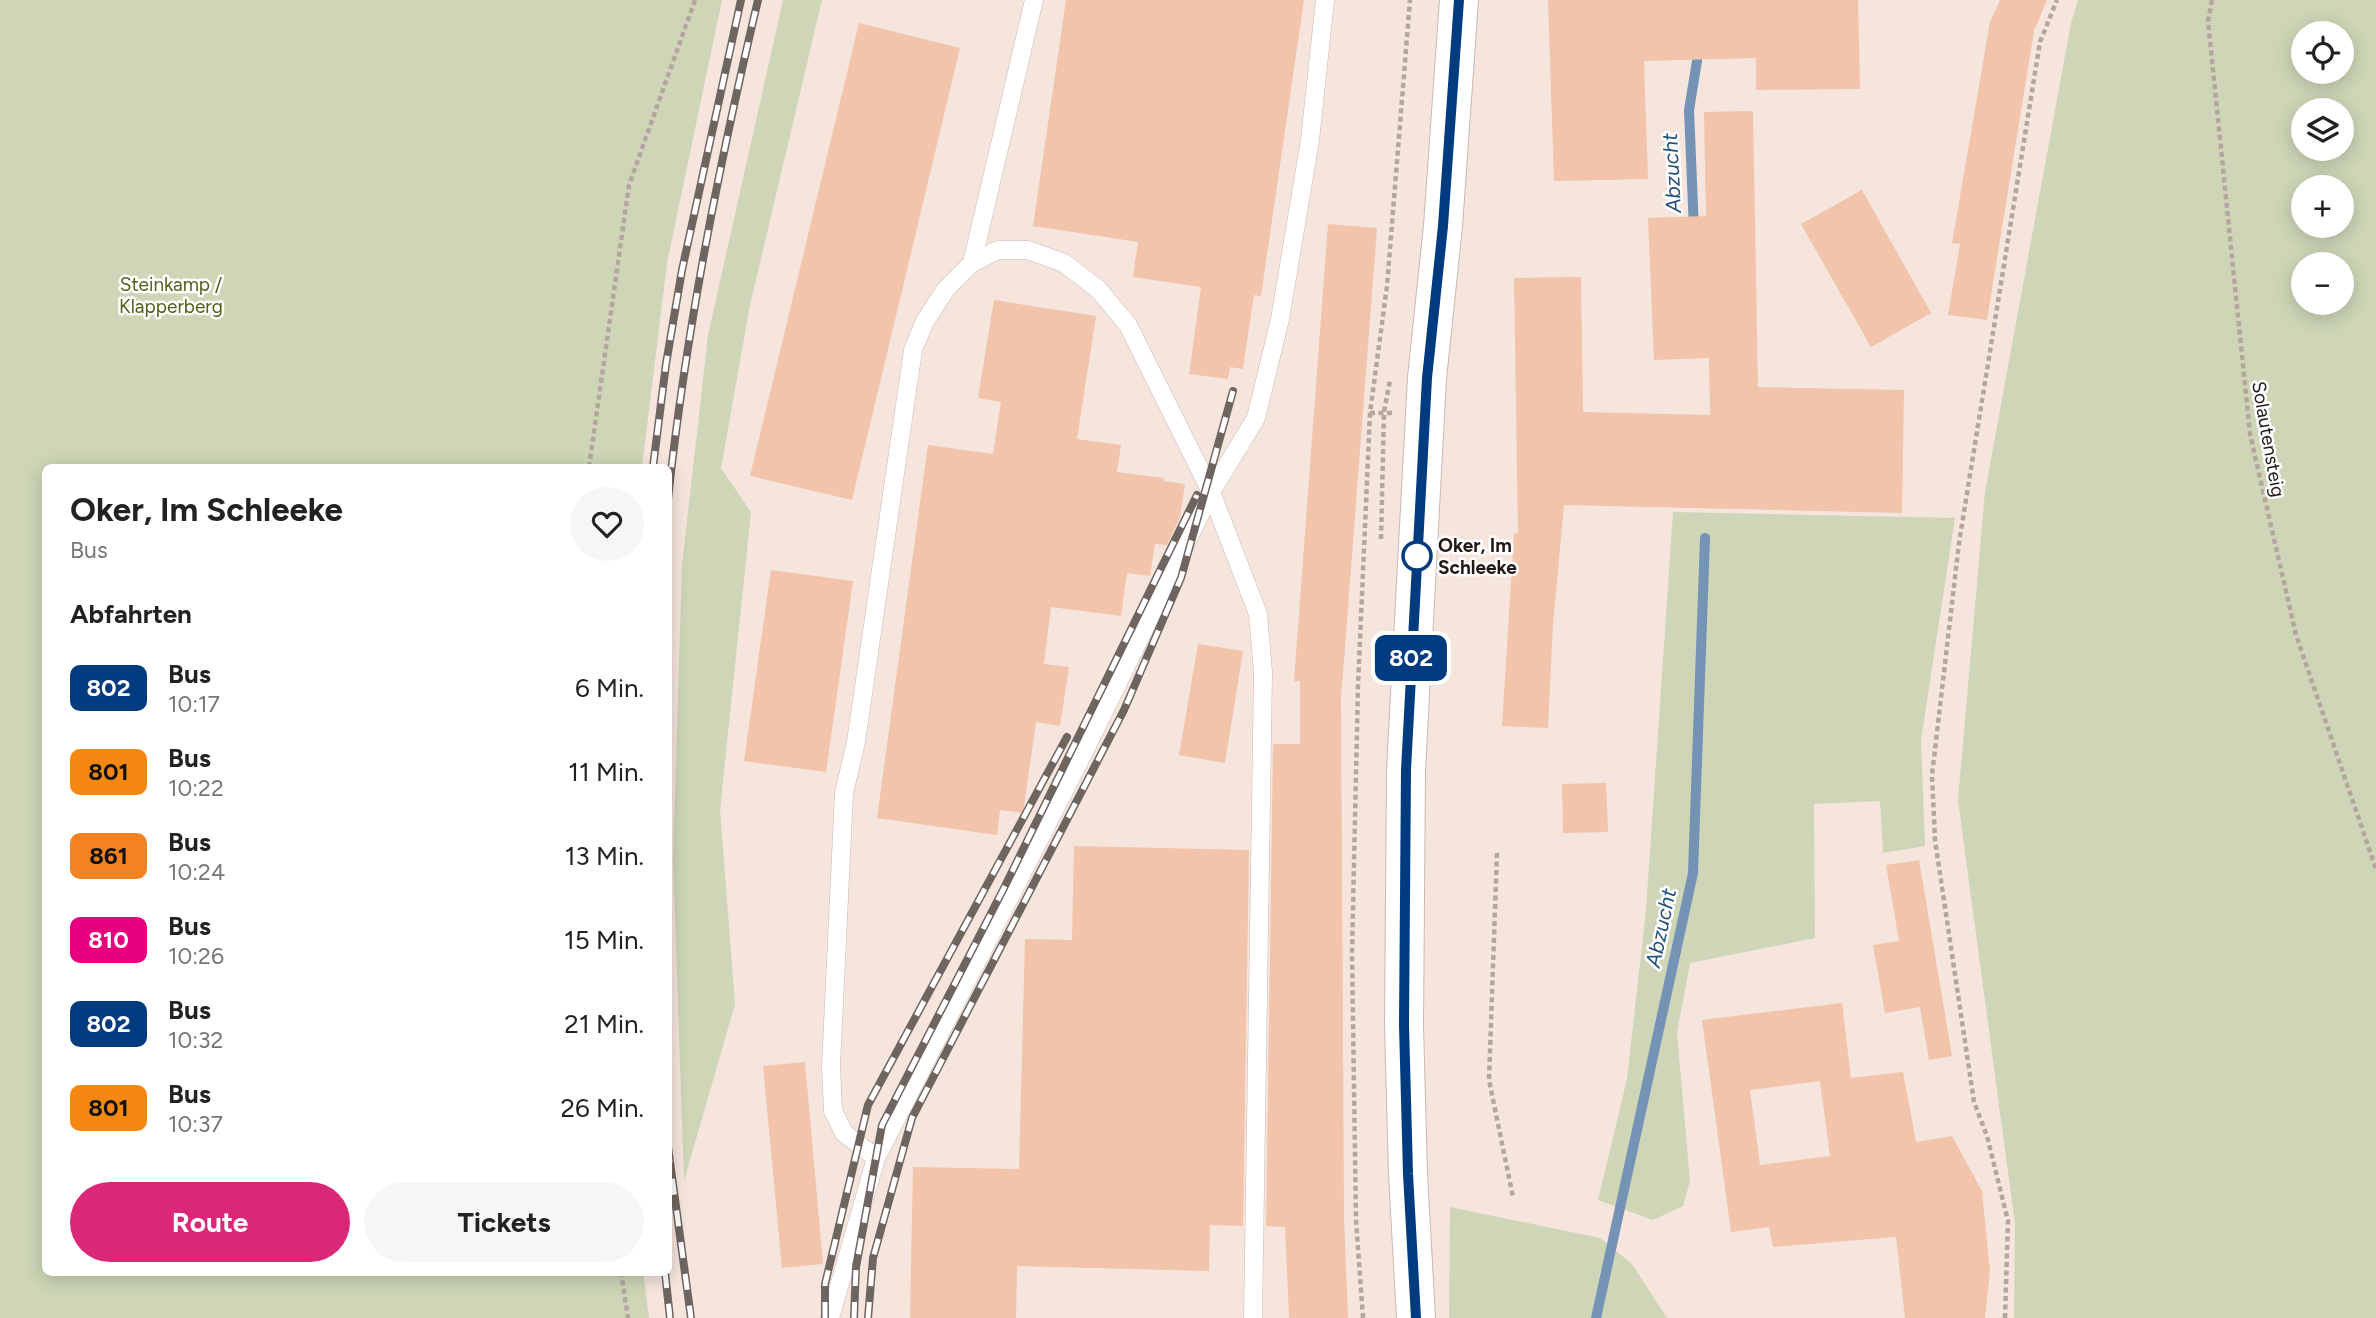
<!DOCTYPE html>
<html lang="de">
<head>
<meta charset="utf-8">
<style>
  :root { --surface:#fff; --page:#f6f6f6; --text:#222; --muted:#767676; --accent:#db2777 }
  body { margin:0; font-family:Figtree,sans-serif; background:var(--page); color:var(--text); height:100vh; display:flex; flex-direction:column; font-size:26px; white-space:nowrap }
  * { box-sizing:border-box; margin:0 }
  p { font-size:23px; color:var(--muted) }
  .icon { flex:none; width:38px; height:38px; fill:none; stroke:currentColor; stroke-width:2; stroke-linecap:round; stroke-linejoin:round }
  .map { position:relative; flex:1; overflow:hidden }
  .side { position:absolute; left:42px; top:464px; width:630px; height:812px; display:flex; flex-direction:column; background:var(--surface); border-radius:10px; box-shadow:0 4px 18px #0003 }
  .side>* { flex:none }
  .badge { padding:0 14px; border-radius:10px; font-size:24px; line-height:46px }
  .tools { position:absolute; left:2291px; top:21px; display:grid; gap:14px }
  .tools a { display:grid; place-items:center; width:63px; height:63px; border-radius:50%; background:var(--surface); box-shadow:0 4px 18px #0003; font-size:35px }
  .map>.badge { position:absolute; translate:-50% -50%; box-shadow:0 0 0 4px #fff }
  h2 { padding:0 28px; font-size:26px; line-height:63px }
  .round { display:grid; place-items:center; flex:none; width:74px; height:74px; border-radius:37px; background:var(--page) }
  .overview { display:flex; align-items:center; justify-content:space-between; height:119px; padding:0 28px }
  h1 { font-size:33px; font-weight:700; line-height:52px }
  .primary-button { display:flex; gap:14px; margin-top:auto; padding:14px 28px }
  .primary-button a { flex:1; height:80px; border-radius:42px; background:var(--accent); color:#fff; font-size:28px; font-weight:700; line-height:80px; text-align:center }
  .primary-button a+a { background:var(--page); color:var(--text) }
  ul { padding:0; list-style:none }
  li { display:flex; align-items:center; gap:21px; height:84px; padding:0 28px }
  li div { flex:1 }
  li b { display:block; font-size:26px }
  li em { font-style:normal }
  li .badge { min-width:77px; font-weight:700; text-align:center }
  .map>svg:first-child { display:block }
  .green { fill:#ced6b7; fill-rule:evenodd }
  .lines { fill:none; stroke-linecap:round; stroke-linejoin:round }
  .stream { stroke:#7593b5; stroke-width:10 }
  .building { fill:#f1c4ab; fill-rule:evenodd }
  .service-casing { stroke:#c9bab2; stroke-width:19 }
  .primary-casing { stroke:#c9bab2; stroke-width:40 }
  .path { stroke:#b3a69f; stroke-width:4.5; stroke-dasharray:5 3.5; stroke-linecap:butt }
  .service { stroke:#fff; stroke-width:18 }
  .primary { stroke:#fff; stroke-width:38 }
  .rail-casing { stroke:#6f6560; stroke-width:8 }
  .rail { stroke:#fff; stroke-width:5; stroke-dasharray:16; stroke-linecap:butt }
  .line-casing { stroke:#fff; stroke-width:16 }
  .line { stroke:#003b80; stroke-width:10 }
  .stop-dot { fill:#fff; stroke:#003b80; stroke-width:3.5 }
  .labels { text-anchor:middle; stroke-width:5; stroke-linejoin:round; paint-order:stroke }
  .park-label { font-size:19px; fill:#525e1a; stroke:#fff }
  .street-label { font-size:19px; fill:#201a17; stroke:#fff }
  .stop-label { font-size:19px; font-weight:bold; fill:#201a17; stroke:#fff; text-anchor:start }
  .water-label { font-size:21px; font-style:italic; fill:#24507e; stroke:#fff }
</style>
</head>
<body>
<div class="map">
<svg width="2376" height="1318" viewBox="0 0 2376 1318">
  <rect width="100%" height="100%" fill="#f5e5dd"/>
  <g class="green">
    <path d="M 0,0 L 722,0 L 667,263 L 642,467 L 46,467 L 46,1272 L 643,1272 L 649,1318 L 0,1318 Z"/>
    <path d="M 783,0 L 822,0 L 750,305 L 721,468 L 751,512 L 720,810 L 735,1004 L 684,1181 L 673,859 L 682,565 L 708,335 Z"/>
    <path d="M 2078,0 L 2376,0 L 2376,1318 L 2014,1318 L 2015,1224 L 1958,800 L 1985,492 L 2071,23 ZM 2342,33 L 2342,72 L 2303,72 L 2303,33 ZM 2342,110 L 2342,149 L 2303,149 L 2303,110 ZM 2303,187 L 2342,187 L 2342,226 L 2303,226 ZM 2342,264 L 2342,303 L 2303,303 L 2303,264 Z"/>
    <path d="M 1673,512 L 1955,518 L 1921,740 L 1925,846 L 1883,853 L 1880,801 L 1814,804 L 1815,938 L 1690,963 L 1677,1033 L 1690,1181 L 1683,1206 L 1653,1220 L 1598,1200 L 1627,1079 L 1646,910 Z"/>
    <path d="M 1450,1207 L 1600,1238 L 1632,1264 L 1667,1318 L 1449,1318 Z"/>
  </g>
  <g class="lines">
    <g class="stream">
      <path d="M 1694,230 L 1689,110 L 1697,61 L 1697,50"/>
      <path d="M 1596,1318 L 1693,873 L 1705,538"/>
    </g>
  </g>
  <g class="building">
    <path d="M 1066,0 L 1304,0 L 1261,296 L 1254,295 L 1243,369 L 1230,367 L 1228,379 L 1189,374 L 1201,287 L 1133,277 L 1138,242 L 1033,226 Z"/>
    <path d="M 1548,0 L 1858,0 L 1860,89 L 1756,90 L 1756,58 L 1644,61 L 1648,179 L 1554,181 Z"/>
    <path d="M 2000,0 L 2047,0 L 2034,31 L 1987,320 L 1948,315 L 1960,244 L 1952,243 L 1990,22 Z"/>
    <path d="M 859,23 L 960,48 L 852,500 L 750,476 Z"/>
    <path d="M 1753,111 L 1758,387 L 1904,390 L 1902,513 L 1564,505 L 1553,624 L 1548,728 L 1502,726 L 1514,533 L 1518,534 L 1514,278 L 1581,277 L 1583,412 L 1710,415 L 1709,358 L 1654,360 L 1648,218 L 1706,216 L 1704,112 Z"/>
    <path d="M 1862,190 L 1931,313 L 1871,347 L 1801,224 Z"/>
    <path d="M 1328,224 L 1377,228 L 1341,699 L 1344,1217 L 1348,1318 L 1289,1318 L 1285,1227 L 1266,1226 L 1273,744 L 1300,744 L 1300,681 L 1294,681 Z"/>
    <path d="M 994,300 L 1096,316 L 1077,439 L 1121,445 L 1117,472 L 1164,478 L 1163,481 L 1185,484 L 1180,517 L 1167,545 L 1155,544 L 1150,576 L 1127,573 L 1121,616 L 1051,607 L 1044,664 L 1069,667 L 1060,726 L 1036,722 L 1023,813 L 1000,810 L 997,835 L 877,818 L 928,445 L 993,454 L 1001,402 L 978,398 Z"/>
    <path d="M 771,570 L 853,581 L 826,772 L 744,761 Z"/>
    <path d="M 1198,644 L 1243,651 L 1225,763 L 1179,755 Z"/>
    <path d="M 1606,783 L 1608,832 L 1563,833 L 1562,784 Z"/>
    <path d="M 1074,846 L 1249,850 L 1243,1226 L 1210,1225 L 1209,1271 L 1017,1266 L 1016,1318 L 910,1318 L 913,1167 L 1019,1169 L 1025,939 L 1072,940 Z"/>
    <path d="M 1919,860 L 1952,1056 L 1929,1060 L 1920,1007 L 1885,1013 L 1873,945 L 1899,941 L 1886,865 Z"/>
    <path d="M 1842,1003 L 1851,1078 L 1903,1072 L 1916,1142 L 1952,1136 L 1982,1191 L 1990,1271 L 1985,1318 L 1905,1318 L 1896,1237 L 1773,1247 L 1769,1227 L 1731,1232 L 1702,1020 ZM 1820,1081 L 1830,1156 L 1760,1165 L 1750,1090 Z"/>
    <path d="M 805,1062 L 823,1264 L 782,1268 L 763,1066 Z"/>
  </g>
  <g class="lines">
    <g class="service-casing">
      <g id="service">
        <path d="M 972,263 L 1034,0"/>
        <path d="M 876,1158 L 844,1133 L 833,1111 L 831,1066 L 844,793 L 856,742 L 913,350 L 925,321 L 946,289 L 972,263 L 998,250 L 1028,250 L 1064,263 L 1098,289 L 1128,325 L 1211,492 L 1258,614 L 1263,672 L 1253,1318"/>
        <path d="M 830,1318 L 876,1158 L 1087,746 L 1211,492 L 1256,418 L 1280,319 L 1310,140 L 1325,0"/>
      </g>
    </g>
    <g class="primary-casing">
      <path id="primary" d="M 1416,1318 L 1408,1174 L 1404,1025 L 1406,770 L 1427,378 L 1443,226 L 1459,0"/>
    </g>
    <g class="path">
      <path d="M 2212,0 L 2208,21 L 2250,434 L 2296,635 L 2376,869"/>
      <path d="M 1370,413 L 1393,413"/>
      <path d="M 589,467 L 629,185 L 695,0"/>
      <path d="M 1381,539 L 1384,412 L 1390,380"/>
      <path d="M 1497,853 L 1489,1080 L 1513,1197"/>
      <path d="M 621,1272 L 628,1318"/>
      <path d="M 1363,1318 L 1356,1220 L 1352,953 L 1358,685 L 1370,413 L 1387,286 L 1410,0"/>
      <path d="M 2005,1318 L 2008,1221 L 1987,1136 L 1974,1102 L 1935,840 L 1932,775 L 1959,543 L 2040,42 L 2057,0"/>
    </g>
    <use href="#service" class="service"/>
    <use href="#primary" class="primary"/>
    <g class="rail-casing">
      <g id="rail">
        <path d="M 653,467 L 666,364 L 682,270 L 741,0"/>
        <path d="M 668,499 C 686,330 719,165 758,0"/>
        <path d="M 668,1147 L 691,1318"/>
        <path d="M 665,1272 L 670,1318"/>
        <path d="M 825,1318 L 825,1284 L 868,1105 L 1067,737"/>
        <path d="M 854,1318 L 856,1267 L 882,1125 L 1004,888 L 1197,495"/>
        <path d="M 868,1318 L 873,1258 L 912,1118 L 1124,710 L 1181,578 L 1233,391"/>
      </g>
    </g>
    <use href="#rail" class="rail"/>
  </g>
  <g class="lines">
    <g class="line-casing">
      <path id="line" d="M 1416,1318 L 1408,1174 L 1404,1025 L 1406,770 L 1427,378 L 1443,226 L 1459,0"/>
    </g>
    <use href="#line" class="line"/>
  </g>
  <circle class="stop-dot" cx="1417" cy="556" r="14"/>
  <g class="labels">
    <g class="park-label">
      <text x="171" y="291">Steinkamp /<tspan x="171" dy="22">Klapperberg</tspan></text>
    </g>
    <g class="street-label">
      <text transform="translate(2269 439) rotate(80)" y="7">Solautensteig</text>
    </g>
    <g class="stop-label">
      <text x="1438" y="552">Oker, Im<tspan x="1438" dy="22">Schleeke</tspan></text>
    </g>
    <g class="water-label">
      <text transform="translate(1672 173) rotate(-93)" y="7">Abzucht</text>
      <text transform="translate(1661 928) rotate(-78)" y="7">Abzucht</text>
    </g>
  </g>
</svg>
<div class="tools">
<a><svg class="icon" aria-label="locate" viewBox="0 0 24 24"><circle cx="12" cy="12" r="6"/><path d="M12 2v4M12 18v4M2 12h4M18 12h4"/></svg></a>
<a><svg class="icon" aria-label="layers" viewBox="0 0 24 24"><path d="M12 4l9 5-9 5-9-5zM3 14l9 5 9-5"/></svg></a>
<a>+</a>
<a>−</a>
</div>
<b class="badge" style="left:1411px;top:658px;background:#003b80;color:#fff">802</b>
<section class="side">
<div class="overview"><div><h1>Oker, Im Schleeke</h1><p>Bus</p></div><a class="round"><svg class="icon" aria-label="heart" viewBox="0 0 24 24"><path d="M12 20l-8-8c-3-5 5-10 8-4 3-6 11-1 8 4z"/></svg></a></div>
<h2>Abfahrten</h2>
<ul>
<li><span class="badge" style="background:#003b80;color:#fff">802</span><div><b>Bus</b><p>10:17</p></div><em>6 Min.</em></li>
<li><span class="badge" style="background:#f68712;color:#111">801</span><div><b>Bus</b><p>10:22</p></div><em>11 Min.</em></li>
<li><span class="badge" style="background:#f58220;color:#111">861</span><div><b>Bus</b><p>10:24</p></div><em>13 Min.</em></li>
<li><span class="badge" style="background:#e6007e;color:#fff">810</span><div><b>Bus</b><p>10:26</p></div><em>15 Min.</em></li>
<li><span class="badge" style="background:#003b80;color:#fff">802</span><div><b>Bus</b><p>10:32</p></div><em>21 Min.</em></li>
<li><span class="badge" style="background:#f68712;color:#111">801</span><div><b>Bus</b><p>10:37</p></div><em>26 Min.</em></li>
</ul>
<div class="primary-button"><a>Route</a><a>Tickets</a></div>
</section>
</div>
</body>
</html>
